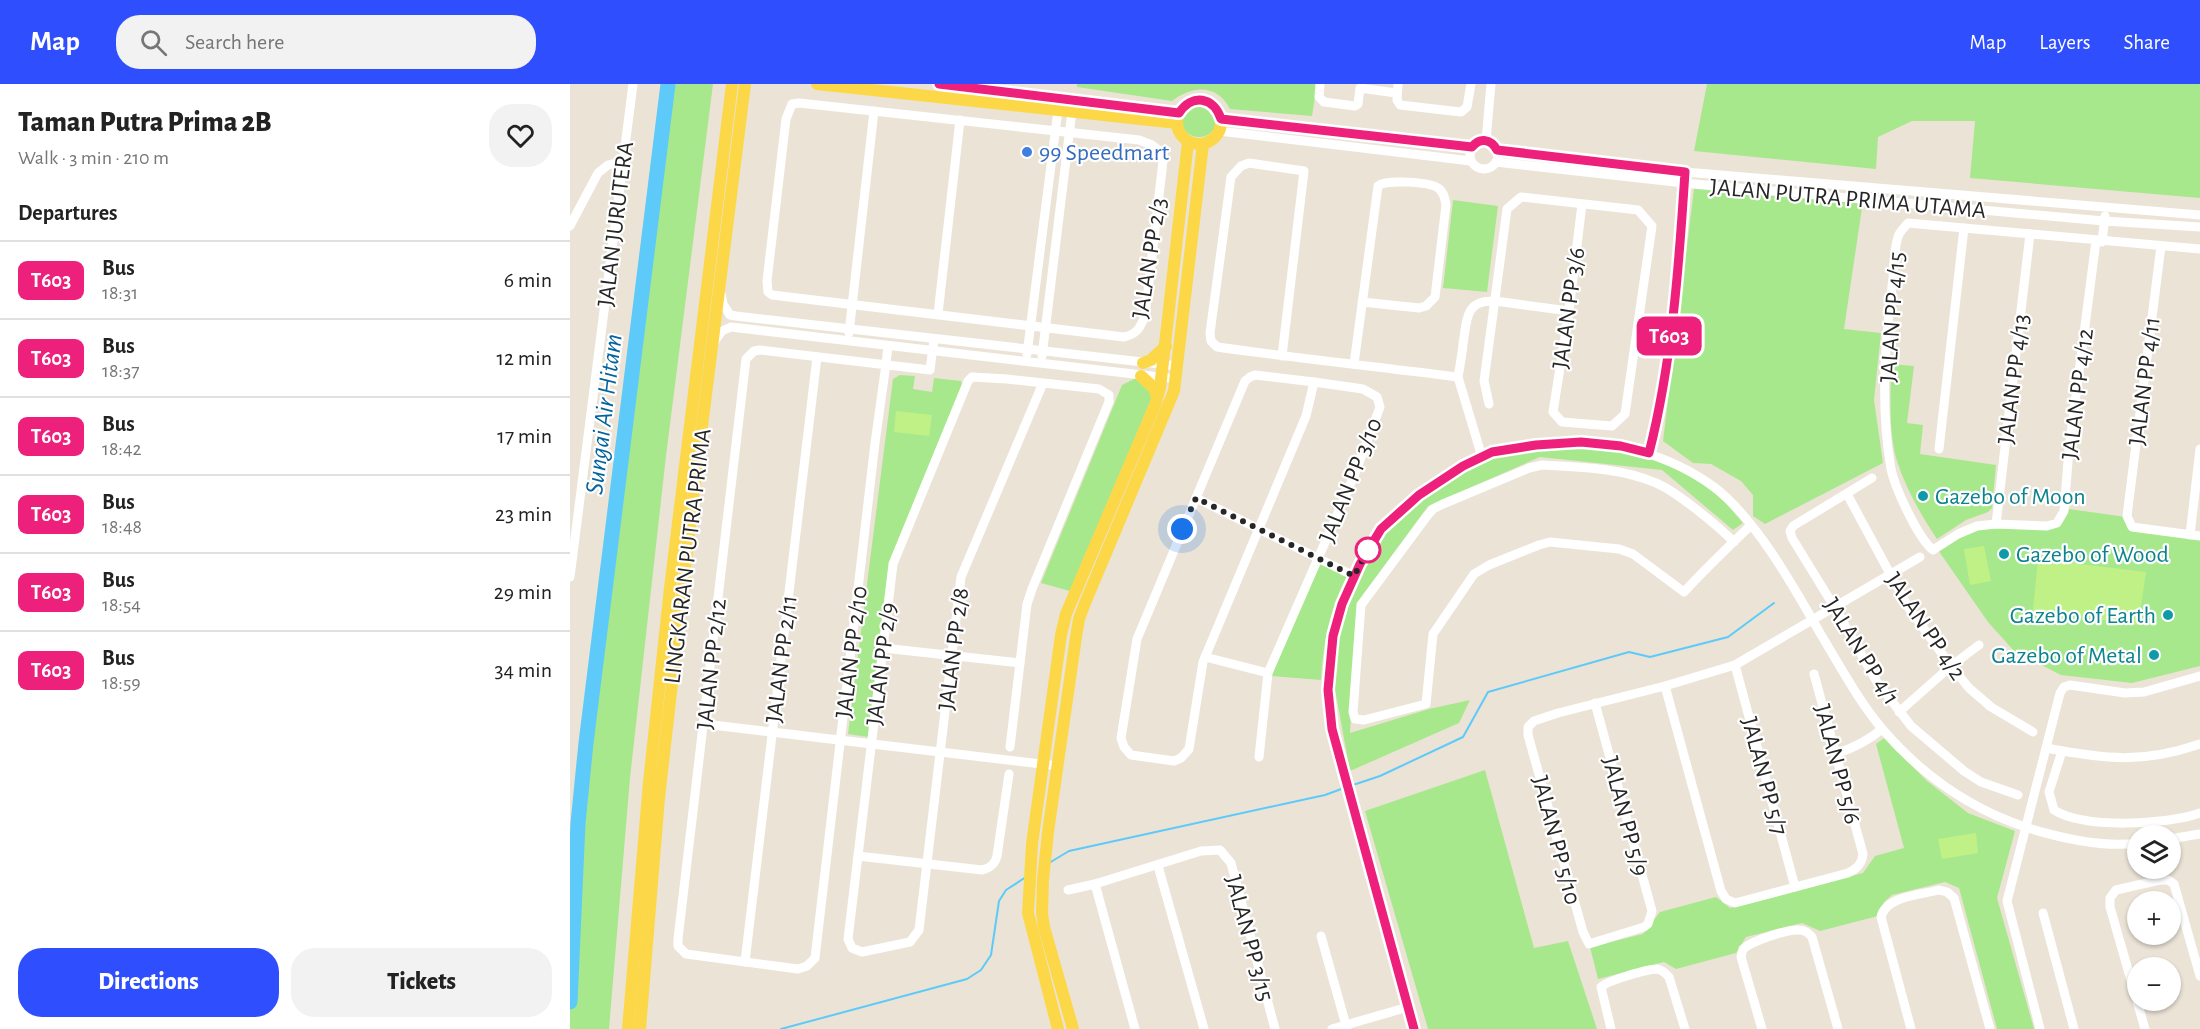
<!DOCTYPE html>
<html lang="en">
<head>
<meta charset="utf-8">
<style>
  :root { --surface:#fff; --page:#f2f2f2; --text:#222; --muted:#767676; --line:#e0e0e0; --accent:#2f4fff }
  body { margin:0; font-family:"Alegreya Sans",sans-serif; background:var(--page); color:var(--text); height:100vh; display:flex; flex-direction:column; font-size:22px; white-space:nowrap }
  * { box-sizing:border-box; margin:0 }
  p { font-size:20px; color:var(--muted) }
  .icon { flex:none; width:33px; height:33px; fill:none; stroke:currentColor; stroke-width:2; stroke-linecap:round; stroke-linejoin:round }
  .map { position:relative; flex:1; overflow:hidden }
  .details { display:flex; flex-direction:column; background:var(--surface); width:570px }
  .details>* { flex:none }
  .badge { padding:0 12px; border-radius:9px; font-size:21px; line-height:39px }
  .controls { position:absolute; left:1557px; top:741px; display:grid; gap:12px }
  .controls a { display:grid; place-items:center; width:54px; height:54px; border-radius:50%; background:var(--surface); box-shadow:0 2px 4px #0004; font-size:30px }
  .you { position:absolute; width:30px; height:30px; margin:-15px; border:4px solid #fff; border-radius:50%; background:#1a73e8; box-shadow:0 0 0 9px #1a73e833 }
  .map>.badge { position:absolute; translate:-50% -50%; box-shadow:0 0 0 3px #fff }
  h2 { padding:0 18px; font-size:22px; line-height:54px }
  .round { display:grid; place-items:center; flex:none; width:63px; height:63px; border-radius:24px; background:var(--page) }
  .overview { display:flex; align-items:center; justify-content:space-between; height:102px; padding:0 18px }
  h1 { font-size:28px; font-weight:800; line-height:45px }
  .cta { display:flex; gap:12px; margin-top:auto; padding:12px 18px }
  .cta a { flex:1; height:69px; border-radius:24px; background:var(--accent); color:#fff; font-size:24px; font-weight:800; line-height:69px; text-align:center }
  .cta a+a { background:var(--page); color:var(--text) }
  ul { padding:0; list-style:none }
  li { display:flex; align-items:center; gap:18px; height:78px; padding:0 18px; border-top:2px solid var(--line) }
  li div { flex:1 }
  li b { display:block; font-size:22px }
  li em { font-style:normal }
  li .badge { min-width:66px; font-weight:700; text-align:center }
  header { display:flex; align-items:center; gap:36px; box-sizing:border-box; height:84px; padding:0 30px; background:var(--accent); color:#fff }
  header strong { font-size:28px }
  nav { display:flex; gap:33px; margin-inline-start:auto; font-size:21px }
  .search { width:420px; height:54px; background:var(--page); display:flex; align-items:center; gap:15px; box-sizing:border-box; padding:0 21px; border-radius:24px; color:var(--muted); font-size:22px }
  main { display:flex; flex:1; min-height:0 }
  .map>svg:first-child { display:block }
  .green { fill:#a8e88c }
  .pitch { fill:#c0f186 }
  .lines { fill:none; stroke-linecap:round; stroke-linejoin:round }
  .stream { stroke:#5dcaf9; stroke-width:2 }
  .river { stroke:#5dcaf9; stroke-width:15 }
  .minor { stroke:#fff; stroke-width:9 }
  .major { stroke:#fcd849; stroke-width:12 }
  .line-casing { stroke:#fff; stroke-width:14 }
  .line { stroke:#ed207b; stroke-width:9 }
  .walk { stroke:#262626; stroke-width:6; stroke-dasharray:0 10.8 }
  .shop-dot { fill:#3f7fe0; stroke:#fff; stroke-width:2 }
  .culture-dot { fill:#0f9aa8; stroke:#fff; stroke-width:2 }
  .stop-dot { fill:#fff; stroke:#ed207b; stroke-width:3 }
  .labels { text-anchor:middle; stroke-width:4.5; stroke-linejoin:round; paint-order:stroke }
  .shop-label { font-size:24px; fill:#366cbe; stroke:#fff; text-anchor:start }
  .street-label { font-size:24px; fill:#262626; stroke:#fff }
  .culture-label { font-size:24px; fill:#0d838f; stroke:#fff; text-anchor:start }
  .water-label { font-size:26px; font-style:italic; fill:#02649f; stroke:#fff }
</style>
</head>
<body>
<header>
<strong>Map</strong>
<div class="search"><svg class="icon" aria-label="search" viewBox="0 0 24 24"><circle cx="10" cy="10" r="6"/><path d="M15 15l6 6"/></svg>Search here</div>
<nav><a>Map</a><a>Layers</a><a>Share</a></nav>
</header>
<main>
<section class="details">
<div class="overview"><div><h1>Taman Putra Prima 2B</h1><p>Walk · 3 min · 210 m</p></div><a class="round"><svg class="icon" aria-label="heart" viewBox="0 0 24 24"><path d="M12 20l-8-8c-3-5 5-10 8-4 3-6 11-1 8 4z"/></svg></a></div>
<h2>Departures</h2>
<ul>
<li><span class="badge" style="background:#ed207b;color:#fff">T603</span><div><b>Bus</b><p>18:31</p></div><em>6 min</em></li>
<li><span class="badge" style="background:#ed207b;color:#fff">T603</span><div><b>Bus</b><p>18:37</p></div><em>12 min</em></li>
<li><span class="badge" style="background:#ed207b;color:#fff">T603</span><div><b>Bus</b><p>18:42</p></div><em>17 min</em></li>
<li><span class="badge" style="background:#ed207b;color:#fff">T603</span><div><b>Bus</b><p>18:48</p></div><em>23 min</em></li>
<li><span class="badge" style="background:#ed207b;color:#fff">T603</span><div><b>Bus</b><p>18:54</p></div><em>29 min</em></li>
<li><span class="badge" style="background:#ed207b;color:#fff">T603</span><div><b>Bus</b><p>18:59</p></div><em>34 min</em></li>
</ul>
<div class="cta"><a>Directions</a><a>Tickets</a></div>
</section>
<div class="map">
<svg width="1630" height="945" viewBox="0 0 1630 945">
  <rect width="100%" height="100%" fill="#ebe3d6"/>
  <g class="green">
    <path d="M 94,0 L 143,0 L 96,372 L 60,694 L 39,945 L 0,945 L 0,831 L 12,689 L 48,366 Z"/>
    <path d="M 507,0 L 747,0 L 742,32 L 660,25 C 647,0 623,1 602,17 L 507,3 Z"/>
    <path d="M 1137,0 L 1630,0 L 1630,114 L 1400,94 L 1405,37 L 1342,37 L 1308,53 L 1306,85 L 1124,67 Z"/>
    <circle cx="629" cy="35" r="18"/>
    <path d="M 1124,105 L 1293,117 L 1274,245 L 1311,249 L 1304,316 L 1313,379 L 1195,440 L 1183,432 L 1183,411 L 1171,397 L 1141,380 L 1123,379 L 1093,357 Z"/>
    <path d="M 883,116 L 928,122 L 917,208 L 873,204 Z"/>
    <path d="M 1321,280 L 1344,282 L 1337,339 L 1353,341 L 1350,370 L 1426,381 L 1422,424 L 1418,428 L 1396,436 L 1367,455 C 1351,431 1336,405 1327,377 C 1318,347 1321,311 1321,280 Z"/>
    <path d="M 330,291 L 345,292 L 343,305 L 362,308 L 364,294 L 391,297 L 393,302 L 321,473 L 298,653 L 278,650 L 323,295 Z"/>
    <path d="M 566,294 L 583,311 L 500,507 L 471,499 L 552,301 Z"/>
    <path d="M 1012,362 C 1058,366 1108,377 1145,408 C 1155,417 1164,429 1173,439 L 1163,446 L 1092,386 L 970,373 L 858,422 L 787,519 L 780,649 L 859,625 L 900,616 L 889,639 L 780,687 L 762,589 L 773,528 L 793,481 L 816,444 L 875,398 L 923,372 L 966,364 Z"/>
    <path d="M 1499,425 L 1556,433 L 1564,447 L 1630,455 L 1630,582 L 1562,599 L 1491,591 L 1444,567 L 1418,538 L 1368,466 L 1407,444 L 1490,439 Z"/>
    <path d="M 749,477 L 777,492 C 760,524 753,559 751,596 L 701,592 Z"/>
    <path d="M 1314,654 L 1357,697 L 1398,729 L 1445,747 L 1427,814 L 1464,945 L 1427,945 L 1389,804 L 1375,798 L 1322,811 L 1314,818 L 1308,832 L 1250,847 L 1232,839 L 1176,853 L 1166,869 L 1106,885 L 1094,878 L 1028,895 L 1020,863 L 1073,850 L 1090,828 L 1146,813 L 1160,824 L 1293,789 L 1305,772 L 1334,764 L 1306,660 Z"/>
    <path d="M 915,686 L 964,864 L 998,857 L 1027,945 L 858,945 L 795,727 Z"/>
  </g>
  <g class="pitch">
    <path d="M 326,327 L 362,331 L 359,352 L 324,348 Z"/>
    <path d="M 1414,462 L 1421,497 L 1400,501 L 1394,465 Z"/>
    <path d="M 1468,475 L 1576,488 L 1568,541 L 1463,526 Z"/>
    <path d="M 1406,749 L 1408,769 L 1372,775 L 1368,755 Z"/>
  </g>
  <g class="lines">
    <g class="stream">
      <path d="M 780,702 L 810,692 L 893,653 L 918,608 L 1059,568 L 1080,573 L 1158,553 L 1204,519"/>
      <path d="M 479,779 L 499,767 L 755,711 L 774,704"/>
      <path d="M 211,945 L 397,895 L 411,886 L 421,871 L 429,817 L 436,806 L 456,793"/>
    </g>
    <path class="river" d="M 0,918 L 8,739 L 16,659 L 98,0"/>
    <g class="minor">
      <path d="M 750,0 L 749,13 L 754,18 L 785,22 L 788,20 L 790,4 L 826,9"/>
      <path d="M 828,0 L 827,16 L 830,21 L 891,28 L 897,23 L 901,0"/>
      <path d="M 229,19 L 569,56 L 582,61 L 590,67 L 593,77 L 575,232 C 570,244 567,250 554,253 L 202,211 L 198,208 L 197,197 L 216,35 L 222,20 Z"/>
      <path d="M 651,35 L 902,63"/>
      <path d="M 649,47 L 901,77"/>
      <path d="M 916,56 L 921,0"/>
      <circle cx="914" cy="71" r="14"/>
      <path d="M 927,66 L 1115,88 L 1630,131"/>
      <path d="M 926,78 L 1114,99 L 1534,137 L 1630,143"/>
      <path d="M 0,142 L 28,89 L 38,81 L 53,77"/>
      <path d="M 1526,157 L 1499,365 L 1494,427 L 1487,439 L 1477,442 L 1426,440 L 1407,442 L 1388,450 L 1363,466 C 1348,454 1325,404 1321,385 C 1310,322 1315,257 1323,194 C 1324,181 1324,165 1328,153 C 1329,148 1335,143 1338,139 L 1630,165"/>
      <path d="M 1532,158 L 1535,132"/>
      <path d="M 1591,162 L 1557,432 L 1562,443 L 1630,452"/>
      <path d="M 151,210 L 153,220 L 160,231 L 166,232 L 608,282"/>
      <path d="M 368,230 L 390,36"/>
      <path d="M 279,249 L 304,27"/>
      <path d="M 142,261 L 152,247 L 161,243 L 598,294"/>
      <path d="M 318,262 L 316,280 L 305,359 L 245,874 L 237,882 L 228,885 L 116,870 L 108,862 L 108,855 L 176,275 L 184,267 L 190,266 L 360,286 L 364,255"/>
      <path d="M 457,270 L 488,26"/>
      <path d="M 472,272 L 502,27"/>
      <path d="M 712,272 L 734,87 L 679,79 L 671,82 L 661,93 L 640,249 L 641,257 L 647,263 C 727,274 808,283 888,293 L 912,373"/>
      <path d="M 784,280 L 808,102 C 815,95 860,98 868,104 C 874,108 875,115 876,121 L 865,213 L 856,222 L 849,224 L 792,218"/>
      <path d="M 685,291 L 744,298 L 736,332 L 633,578 L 619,665 L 611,674 L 604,677 L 561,671 L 554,663 L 551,654 L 567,555 L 675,297 L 680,293 Z"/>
      <path d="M 888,293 C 890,282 892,271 893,260 C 897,236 895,215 925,217 L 999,227"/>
      <path d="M 919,320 L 914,297 L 937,125 L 951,113 L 1068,126 L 1082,142 L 1055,330 L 1042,342 L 992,338 L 983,328 L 999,227 L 1012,120"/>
      <path d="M 1369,365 L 1394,144"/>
      <path d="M 1079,369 C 1102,280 1108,185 1115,94"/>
      <path d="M 1302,394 L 1223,442 L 1220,447 L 1222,454 L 1265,524 L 1307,598 L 1341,642 L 1394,687 L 1411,698 L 1448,711"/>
      <path d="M 1277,410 L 1338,523 L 1381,582 L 1399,604 L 1421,623 L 1463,648"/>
      <path d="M 626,414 L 784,492"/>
      <path d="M 1426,440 L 1460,150"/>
      <path d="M 1620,451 L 1630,365"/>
      <path d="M 1164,458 C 1148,442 1106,407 1086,399 C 1052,384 1009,383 972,381 L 959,384 L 873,420 L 863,425 L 857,432 L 791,521 L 783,628 L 785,635 L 794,636 L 856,620 L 863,550 L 904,490 L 919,481 L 969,461 L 980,458 L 1049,465 L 1063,470 L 1114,508 C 1135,485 1157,464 1180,442"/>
      <path d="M 0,493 L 63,0"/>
      <path d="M 313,564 L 450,579"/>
      <path d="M 635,573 L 698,589"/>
      <path d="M 1165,581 L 1225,803"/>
      <path d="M 1095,602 L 1151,807 L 1156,815 L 1165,819 L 1278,789 C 1287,785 1292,780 1293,770 L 1244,590"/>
      <path d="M 1025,619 L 1082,827 L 1078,840 L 1074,843 L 1019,860 L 1013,848 L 958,651 L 958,643 L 964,637 L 988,629 L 1095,602 L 1165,581 L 1350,473"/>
      <path d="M 1329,628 L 1381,582 L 1409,561"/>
      <path d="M 134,640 L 488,682"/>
      <path d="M 440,663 L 457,520 L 462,505 L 536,325 L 539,318 L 539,311 L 529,305 L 437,295 L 402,293 L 398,297 L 323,480 L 278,855 L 282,864 L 292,868 L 340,858 L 349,846 L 391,493 L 473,299"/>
      <path d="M 1476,664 C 1535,675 1572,680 1630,660"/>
      <path d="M 1492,667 L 1479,708 L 1484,726 C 1514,745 1596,741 1630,729"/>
      <path d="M 1266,670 C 1283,664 1298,657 1312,645"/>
      <path d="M 689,673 L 698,589 L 784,392 L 810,323 L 807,313 L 793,305 L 744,298"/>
      <path d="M 1600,755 L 1630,750"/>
      <path d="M 288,772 L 412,786 C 421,784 425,780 427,772 L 439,690"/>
      <path d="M 588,782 L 634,945"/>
      <path d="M 525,800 L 565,945"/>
      <path d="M 498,806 L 525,800 L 631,767 L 650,766 L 661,779 L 705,945"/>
      <path d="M 1473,829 L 1504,945"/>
      <path d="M 751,852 L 777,945"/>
      <path d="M 175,878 L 247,273"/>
      <path d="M 762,945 L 838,923"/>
      <path d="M 844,945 L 762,645 C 761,632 757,618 758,605 C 759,550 776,490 810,446 C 818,436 831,427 841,419 C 863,399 892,380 920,369 C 941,362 967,361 989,359 C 1044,356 1099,370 1144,403 C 1186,435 1224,503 1250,549 C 1270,582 1289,618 1314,647 C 1354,693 1400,725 1458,744 C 1491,754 1533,764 1568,759"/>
      <path d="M 1041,945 L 1031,903 C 1037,897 1077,885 1087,885 C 1093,886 1095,889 1099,893 L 1115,945"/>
      <path d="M 1192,945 L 1171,873 L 1173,865 C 1182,857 1217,845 1229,846 C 1235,846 1238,849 1242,853 L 1268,945"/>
      <path d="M 1341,945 L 1311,833 C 1316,812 1350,811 1369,806 L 1377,808 L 1384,814 L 1420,945"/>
      <path d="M 1470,945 L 1437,817 L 1490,609 L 1494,603 L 1500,601 L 1555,609 L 1574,608 L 1630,592"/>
      <path d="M 1575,945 L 1540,823 L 1540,814 L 1546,806 L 1590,796 L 1598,796 L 1604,800 L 1630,892"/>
    </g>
    <g class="major">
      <path d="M 247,0 L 607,39"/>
      <path d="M 369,0 L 609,29"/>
      <circle cx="629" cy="38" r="22"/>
      <path d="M 573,279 L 581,276 L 596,262"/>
      <path d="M 571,292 L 584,304 L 587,313"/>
      <path d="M 58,945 L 79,698 L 100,504 L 162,0"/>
      <path d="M 70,945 L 89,714 L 124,406 L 175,0"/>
      <path d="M 488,945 L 458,829 L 462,760 L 491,551 L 496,530 L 585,321 L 590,304 L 618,58"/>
      <path d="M 503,945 L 474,843 L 472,829 L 473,796 L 478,748 L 506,553 L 509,535 L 515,519 L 604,307 L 633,60"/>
    </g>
  </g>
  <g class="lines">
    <g class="line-casing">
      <path id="line" d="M 369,0 L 609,29 C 622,9 644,13 651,35 L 902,63 C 910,53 921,55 927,66 L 1115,88 C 1109,181 1102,279 1079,369 L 1051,362 L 1011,358 L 966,361 L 922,368 L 893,382 L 849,411 L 811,445 L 790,480 L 772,520 L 763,552 L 758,606 L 762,645 L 844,945"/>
    </g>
    <use href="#line" class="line"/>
    <path class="walk" d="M 612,445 L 626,414 L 784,492 L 800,462 L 798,466"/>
  </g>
  <circle class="shop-dot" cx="457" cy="68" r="6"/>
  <g class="culture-dot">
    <circle cx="1353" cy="412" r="6"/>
    <circle cx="1434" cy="470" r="6"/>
    <circle cx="1598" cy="531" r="6"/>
    <circle cx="1584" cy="571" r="6"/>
  </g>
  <circle class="stop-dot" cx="798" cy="466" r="12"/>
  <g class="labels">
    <g class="shop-label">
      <text x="469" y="76">99 Speedmart</text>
    </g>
    <g class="street-label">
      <text transform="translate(1278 114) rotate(5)" y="8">JALAN PUTRA PRIMA UTAMA</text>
      <text transform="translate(45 140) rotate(-83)" y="8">JALAN JURUTERA</text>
      <text transform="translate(579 174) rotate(-81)" y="8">JALAN PP 2/3</text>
      <text transform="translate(998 224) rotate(-82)" y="8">JALAN PP 3/6</text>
      <text transform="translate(1322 233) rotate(-86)" y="8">JALAN PP 4/15</text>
      <text transform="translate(1443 295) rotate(-83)" y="8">JALAN PP 4/13</text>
      <text transform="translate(1574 297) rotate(-83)" y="8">JALAN PP 4/11</text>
      <text transform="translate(1507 310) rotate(-83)" y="8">JALAN PP 4/12</text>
      <text transform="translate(780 396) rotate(-68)" y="8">JALAN PP 3/10</text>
      <text transform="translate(117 472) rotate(-83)" y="8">LINGKARAN PUTRA PRIMA</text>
      <text transform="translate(1356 542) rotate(56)" y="8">JALAN PP 4/2</text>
      <text transform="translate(383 565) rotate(-83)" y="8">JALAN PP 2/8</text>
      <text transform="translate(1292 567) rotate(58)" y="8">JALAN PP 4/1</text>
      <text transform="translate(281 568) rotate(-83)" y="8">JALAN PP 2/10</text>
      <text transform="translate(211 575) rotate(-83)" y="8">JALAN PP 2/11</text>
      <text transform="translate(141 580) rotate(-84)" y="8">JALAN PP 2/12</text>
      <text transform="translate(311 580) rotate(-83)" y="8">JALAN PP 2/9</text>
      <text transform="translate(1268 680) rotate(75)" y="8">JALAN PP 5/6</text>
      <text transform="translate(1195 692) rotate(75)" y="8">JALAN PP 5/7</text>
      <text transform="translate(1056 732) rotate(75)" y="8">JALAN PP 5/9</text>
      <text transform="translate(987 756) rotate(75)" y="8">JALAN PP 5/10</text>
      <text transform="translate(680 854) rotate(75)" y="8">JALAN PP 3/15</text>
    </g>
    <g class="culture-label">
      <text x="1365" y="420">Gazebo of Moon</text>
      <text x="1446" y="478">Gazebo of Wood</text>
      <text x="1586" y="539" text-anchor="end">Gazebo of Earth</text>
      <text x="1572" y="579" text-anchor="end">Gazebo of Metal</text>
    </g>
    <g class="water-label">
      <text transform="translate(33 330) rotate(-83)" y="9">Sungai Air Hitam</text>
    </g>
  </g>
</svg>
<div class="controls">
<a><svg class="icon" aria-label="layers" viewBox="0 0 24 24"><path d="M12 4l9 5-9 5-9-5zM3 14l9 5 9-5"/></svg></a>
<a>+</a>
<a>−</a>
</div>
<div class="you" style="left:612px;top:445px"></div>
<b class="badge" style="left:1099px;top:252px;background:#ed207b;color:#fff">T603</b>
</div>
</main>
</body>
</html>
